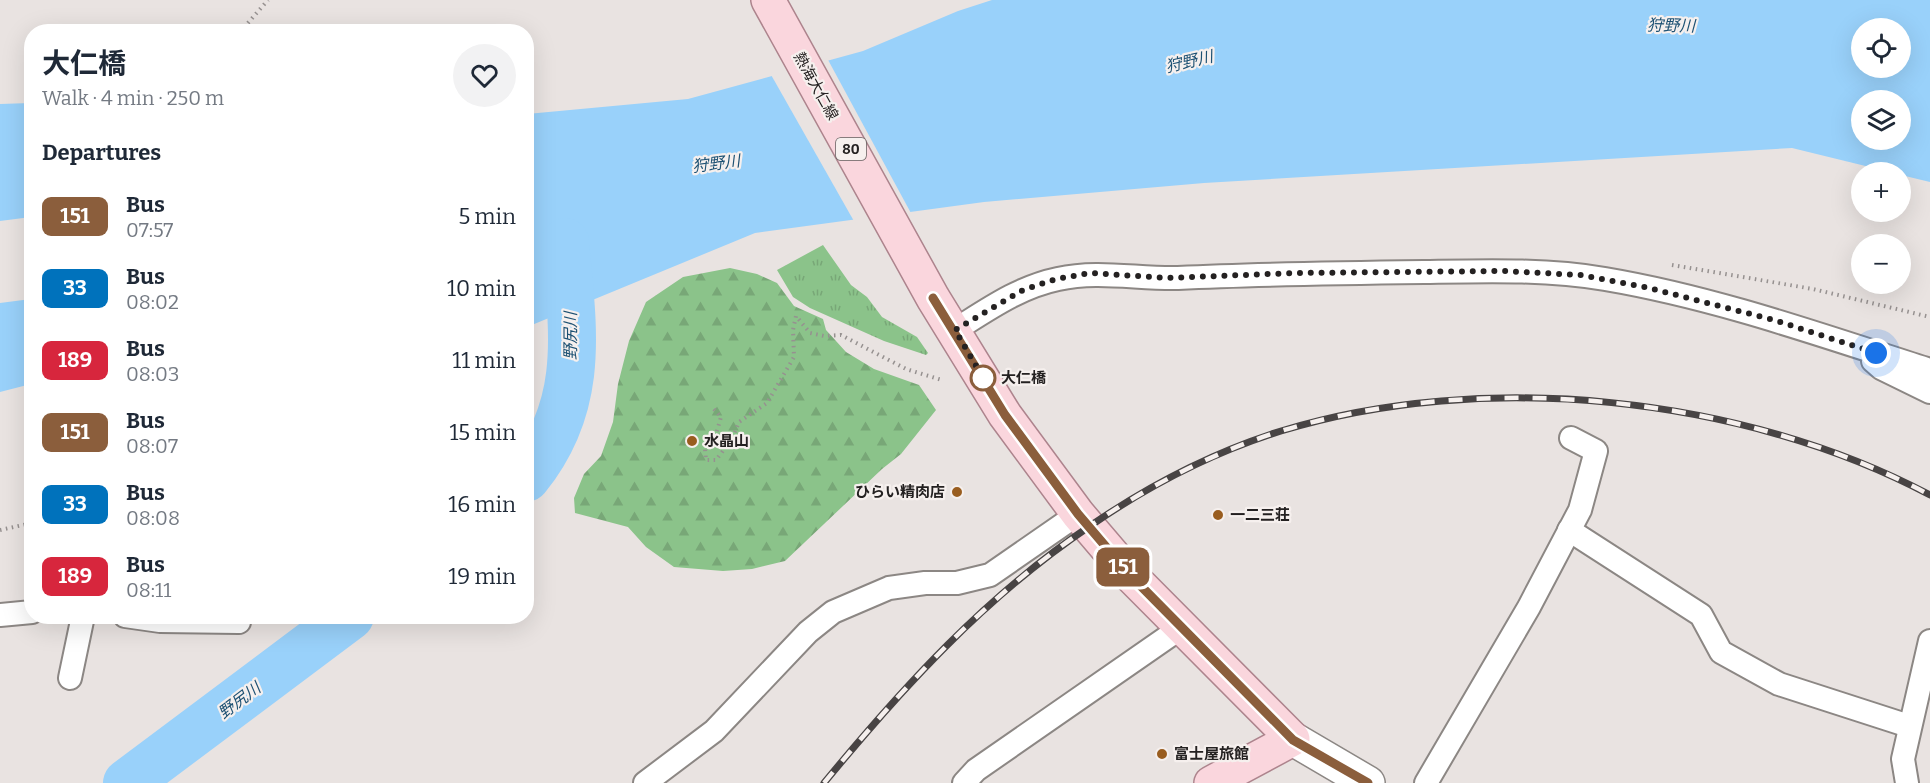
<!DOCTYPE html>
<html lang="en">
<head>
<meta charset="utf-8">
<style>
  :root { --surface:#fff; --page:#f2f2f3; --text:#1f2937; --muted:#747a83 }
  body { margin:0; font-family:Bitter,"Noto Sans JP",serif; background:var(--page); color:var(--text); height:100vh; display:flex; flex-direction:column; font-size:22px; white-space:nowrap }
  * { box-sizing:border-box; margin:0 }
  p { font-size:20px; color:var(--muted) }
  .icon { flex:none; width:33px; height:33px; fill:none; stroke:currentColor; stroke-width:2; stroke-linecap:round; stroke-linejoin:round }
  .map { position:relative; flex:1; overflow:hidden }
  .drawer { position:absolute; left:24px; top:24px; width:510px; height:600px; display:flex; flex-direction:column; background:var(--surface); border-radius:24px; box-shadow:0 6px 24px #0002 }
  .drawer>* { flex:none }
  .badge { padding:0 12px; border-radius:9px; font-size:21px; line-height:39px }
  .buttons { position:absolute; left:1851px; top:18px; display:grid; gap:12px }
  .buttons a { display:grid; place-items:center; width:60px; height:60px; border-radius:50%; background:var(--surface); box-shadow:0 6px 24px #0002; font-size:30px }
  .you { position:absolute; width:30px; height:30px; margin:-15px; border:4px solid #fff; border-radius:50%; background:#1a73e8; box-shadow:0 0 0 9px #1a73e833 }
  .map>.badge { position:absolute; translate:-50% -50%; box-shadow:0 0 0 3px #fff }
  h2 { padding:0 18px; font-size:22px; line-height:54px }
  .round { display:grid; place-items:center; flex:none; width:63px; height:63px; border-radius:32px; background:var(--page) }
  .head { display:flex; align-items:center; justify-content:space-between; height:102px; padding:0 18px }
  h1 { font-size:28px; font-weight:700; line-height:45px }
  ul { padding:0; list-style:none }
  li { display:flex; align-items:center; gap:18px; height:72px; padding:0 18px }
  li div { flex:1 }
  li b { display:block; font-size:22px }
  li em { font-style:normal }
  li .badge { min-width:66px; font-weight:700; text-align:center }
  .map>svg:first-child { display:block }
  .forest { fill:url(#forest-firs) }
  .park { fill:url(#park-tufts) }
  .water { fill:#99d1fa; fill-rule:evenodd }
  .pier { fill:#e9e3e1 }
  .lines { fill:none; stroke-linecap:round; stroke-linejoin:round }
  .river { stroke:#99d1fa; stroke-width:48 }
  .minor-casing { stroke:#8c8784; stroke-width:26 }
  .secondary-casing { stroke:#8c8784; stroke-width:36 }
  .primary-casing { stroke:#ad848d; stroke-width:36 }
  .path { stroke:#969190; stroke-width:4; stroke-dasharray:1.5 4.5; stroke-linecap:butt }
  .minor { stroke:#fff; stroke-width:22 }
  .secondary { stroke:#fff; stroke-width:33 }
  .primary { stroke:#fad6dd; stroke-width:33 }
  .rail-casing { stroke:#484444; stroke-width:7 }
  .rail { stroke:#f6f0ee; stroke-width:4.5; stroke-dasharray:14; stroke-linecap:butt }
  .line-casing { stroke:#fff; stroke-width:14 }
  .line { stroke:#8b5e3c; stroke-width:9 }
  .walk { stroke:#242121; stroke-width:6; stroke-dasharray:0 10.8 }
  .stop-dot { fill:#fff; stroke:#8b5e3c; stroke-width:3 }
  .poi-dot { fill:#995d1f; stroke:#f6f0ee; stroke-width:2 }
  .labels { text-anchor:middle; stroke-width:4.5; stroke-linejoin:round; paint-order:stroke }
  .shield { fill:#f6f0ee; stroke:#635f5e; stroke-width:1.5 }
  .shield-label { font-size:14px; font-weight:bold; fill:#242121 }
  .street-label { font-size:15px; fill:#242121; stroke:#f6f0ee }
  .stop-label { font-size:15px; font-weight:bold; fill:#242121; stroke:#f6f0ee; text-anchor:start }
  .poi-label { font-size:15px; font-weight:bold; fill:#242121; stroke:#f6f0ee; text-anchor:start }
  .water-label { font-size:16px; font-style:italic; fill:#1d5173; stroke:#f6f0ee }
</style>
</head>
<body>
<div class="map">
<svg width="1930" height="783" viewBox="0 0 1930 783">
  <defs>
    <pattern id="forest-firs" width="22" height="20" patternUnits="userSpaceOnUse" patternTransform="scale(1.5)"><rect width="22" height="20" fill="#8bc38a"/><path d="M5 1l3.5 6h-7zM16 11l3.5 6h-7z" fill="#78a777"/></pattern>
    <pattern id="park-tufts" width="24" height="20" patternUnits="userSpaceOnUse" patternTransform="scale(1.5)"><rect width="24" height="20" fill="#8bc38a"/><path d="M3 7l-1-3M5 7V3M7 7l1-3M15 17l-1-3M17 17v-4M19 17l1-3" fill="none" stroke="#78a777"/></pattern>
  </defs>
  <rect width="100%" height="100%" fill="#e9e3e1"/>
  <path class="forest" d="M 730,268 L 757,274 L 777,283 L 794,306 L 823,319 L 826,330 L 846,352 L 874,369 L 919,385 L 936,410 L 901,454 L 882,469 L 785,561 L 752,569 L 723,571 L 674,567 L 646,547 L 628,527 L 575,513 L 574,498 L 584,474 L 601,456 L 613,422 L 618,384 L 629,341 L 646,302 L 683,277 Z"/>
  <path class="park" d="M 823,245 L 851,285 L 867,297 L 882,317 L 917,337 L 928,353 L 926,355 L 884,341 L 810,308 L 793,297 L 777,270 Z"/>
  <g class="water">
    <path d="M 992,0 L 1930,0 L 1930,182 L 1901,175 L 1900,172 L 1890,172 L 1792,148 L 1204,183 L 984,202 L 755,233 L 527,327 L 527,114 L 688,99 L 863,51 L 958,11 ZM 1862,28 L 1900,28 L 1900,68 L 1862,68 ZM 1862,100 L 1900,100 L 1900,140 L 1862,140 Z"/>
    <path d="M 31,103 L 31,217 L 0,221 L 0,104 Z"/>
    <path d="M 31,299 L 31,384 L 0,392 L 0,303 Z"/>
  </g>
  <path class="pier" d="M 827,58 L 912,215 L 855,223 L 770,73 Z"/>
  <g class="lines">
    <g class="river">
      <path d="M 526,478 C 586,404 573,330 565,242"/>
      <path d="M 127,783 L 350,616"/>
    </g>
    <g class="minor-casing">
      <g id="minor">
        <path d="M 955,330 C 987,310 1019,287 1058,279 C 1098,270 1137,279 1178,278 C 1260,274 1342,273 1424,272 C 1485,271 1546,269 1605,279 C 1717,298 1823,336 1930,370"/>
        <path d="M 1873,361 L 1881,368 L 1930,392"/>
        <path d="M 1569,530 L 1701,615 L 1721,652 L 1779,684 L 1909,726"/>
        <path d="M 0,615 L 32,612"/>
        <path d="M 125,616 L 160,621 L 239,622"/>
        <path d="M 70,678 L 83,616"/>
        <path d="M 645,783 L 714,731 L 808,632 L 833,612 L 889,588 L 925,583 L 957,583 L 990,575 L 1078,514"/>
        <path d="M 964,783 L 976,770 L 1182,627"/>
        <path d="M 1426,783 L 1529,607 L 1580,510 L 1596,451 L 1571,438"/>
        <path d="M 1907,783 L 1903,759 L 1930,641"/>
      </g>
    </g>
    <g class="secondary-casing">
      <path id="secondary" d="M 1293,739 L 1368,783"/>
    </g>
    <g class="primary-casing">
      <path id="primary" d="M 768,0 L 933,298 L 1005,415 L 1078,514 L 1130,575 L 1293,739 L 1211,783"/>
    </g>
    <g class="path">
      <path d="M 240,32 L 268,0"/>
      <path d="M 1672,265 L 1813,289 L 1930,317"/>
      <path d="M 714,409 L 721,417 L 715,438 L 705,449 L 706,460 L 716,460 L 732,439 L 739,422 L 767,403 L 794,357 L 793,330 L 796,316 L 810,333 L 824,336 L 841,335 L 906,369 L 942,380"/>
      <path d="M 0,530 L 32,523"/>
    </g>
    <use href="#minor" class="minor"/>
    <use href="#secondary" class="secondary"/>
    <use href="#primary" class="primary"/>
    <g class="rail-casing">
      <path id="rail" d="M 824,783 C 903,687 986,596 1090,526 C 1148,486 1214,452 1281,431 C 1483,369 1744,396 1930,495"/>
    </g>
    <use href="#rail" class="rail"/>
  </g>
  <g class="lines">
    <g class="line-casing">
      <path id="line" d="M 933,298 L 1005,415 L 1078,514 L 1130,575 L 1293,740 L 1368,783"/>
    </g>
    <use href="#line" class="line"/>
    <path class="walk" d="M 983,378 L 985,381 L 955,330 L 1023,290 L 1056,279 L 1090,273 L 1167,278 L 1296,273 L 1503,271 L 1581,275 L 1645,287 L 1774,320 L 1876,353"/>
  </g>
  <circle class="stop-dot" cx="983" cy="378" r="12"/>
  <g class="poi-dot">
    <circle cx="692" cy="441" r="6"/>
    <circle cx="957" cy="492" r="6"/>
    <circle cx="1218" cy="515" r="6"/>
    <circle cx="1162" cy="754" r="6"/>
  </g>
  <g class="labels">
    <rect class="shield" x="836" y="138" width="30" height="22" rx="4.5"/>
    <g class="shield-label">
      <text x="851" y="154">80</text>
    </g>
    <g class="street-label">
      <text transform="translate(816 86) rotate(61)" y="5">熱海大仁線</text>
    </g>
    <g class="stop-label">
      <text x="1001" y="383">大仁橋</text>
    </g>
    <g class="poi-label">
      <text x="704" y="446">水晶山</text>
      <text x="945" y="497" text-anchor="end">ひらい精肉店</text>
      <text x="1230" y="520">一二三荘</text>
      <text x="1174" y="759">富士屋旅館</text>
    </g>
    <g class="water-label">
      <text transform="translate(1671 25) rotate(1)" y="6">狩野川</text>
      <text transform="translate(1189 61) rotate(-13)" y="6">狩野川</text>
      <text transform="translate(716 163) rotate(-7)" y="6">狩野川</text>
      <text transform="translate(570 336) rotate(-90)" y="6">野尻川</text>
      <text transform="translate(239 700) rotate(-37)" y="6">野尻川</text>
    </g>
  </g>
</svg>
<div class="buttons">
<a><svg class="icon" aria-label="locate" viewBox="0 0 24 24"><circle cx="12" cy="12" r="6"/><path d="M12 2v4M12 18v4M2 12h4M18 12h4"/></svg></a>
<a><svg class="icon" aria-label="layers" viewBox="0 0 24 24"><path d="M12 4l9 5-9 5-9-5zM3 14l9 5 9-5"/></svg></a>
<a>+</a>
<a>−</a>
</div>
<div class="you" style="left:1876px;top:353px"></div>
<b class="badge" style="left:1123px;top:567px;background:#8b5e3c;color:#fff">151</b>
<section class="drawer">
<div class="head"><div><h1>大仁橋</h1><p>Walk · 4 min · 250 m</p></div><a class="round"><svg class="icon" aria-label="heart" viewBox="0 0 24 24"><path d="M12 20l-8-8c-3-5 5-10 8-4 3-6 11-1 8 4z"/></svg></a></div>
<h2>Departures</h2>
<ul>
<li><span class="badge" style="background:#8b5e3c;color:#fff">151</span><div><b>Bus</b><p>07:57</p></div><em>5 min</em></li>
<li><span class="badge" style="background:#0072bc;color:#fff">33</span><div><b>Bus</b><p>08:02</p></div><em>10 min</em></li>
<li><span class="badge" style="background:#d7263d;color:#fff">189</span><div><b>Bus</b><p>08:03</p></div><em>11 min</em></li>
<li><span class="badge" style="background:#8b5e3c;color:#fff">151</span><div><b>Bus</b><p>08:07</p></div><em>15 min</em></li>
<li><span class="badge" style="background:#0072bc;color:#fff">33</span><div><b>Bus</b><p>08:08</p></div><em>16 min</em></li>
<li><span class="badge" style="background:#d7263d;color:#fff">189</span><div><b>Bus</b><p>08:11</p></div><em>19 min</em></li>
</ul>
</section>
</div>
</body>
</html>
